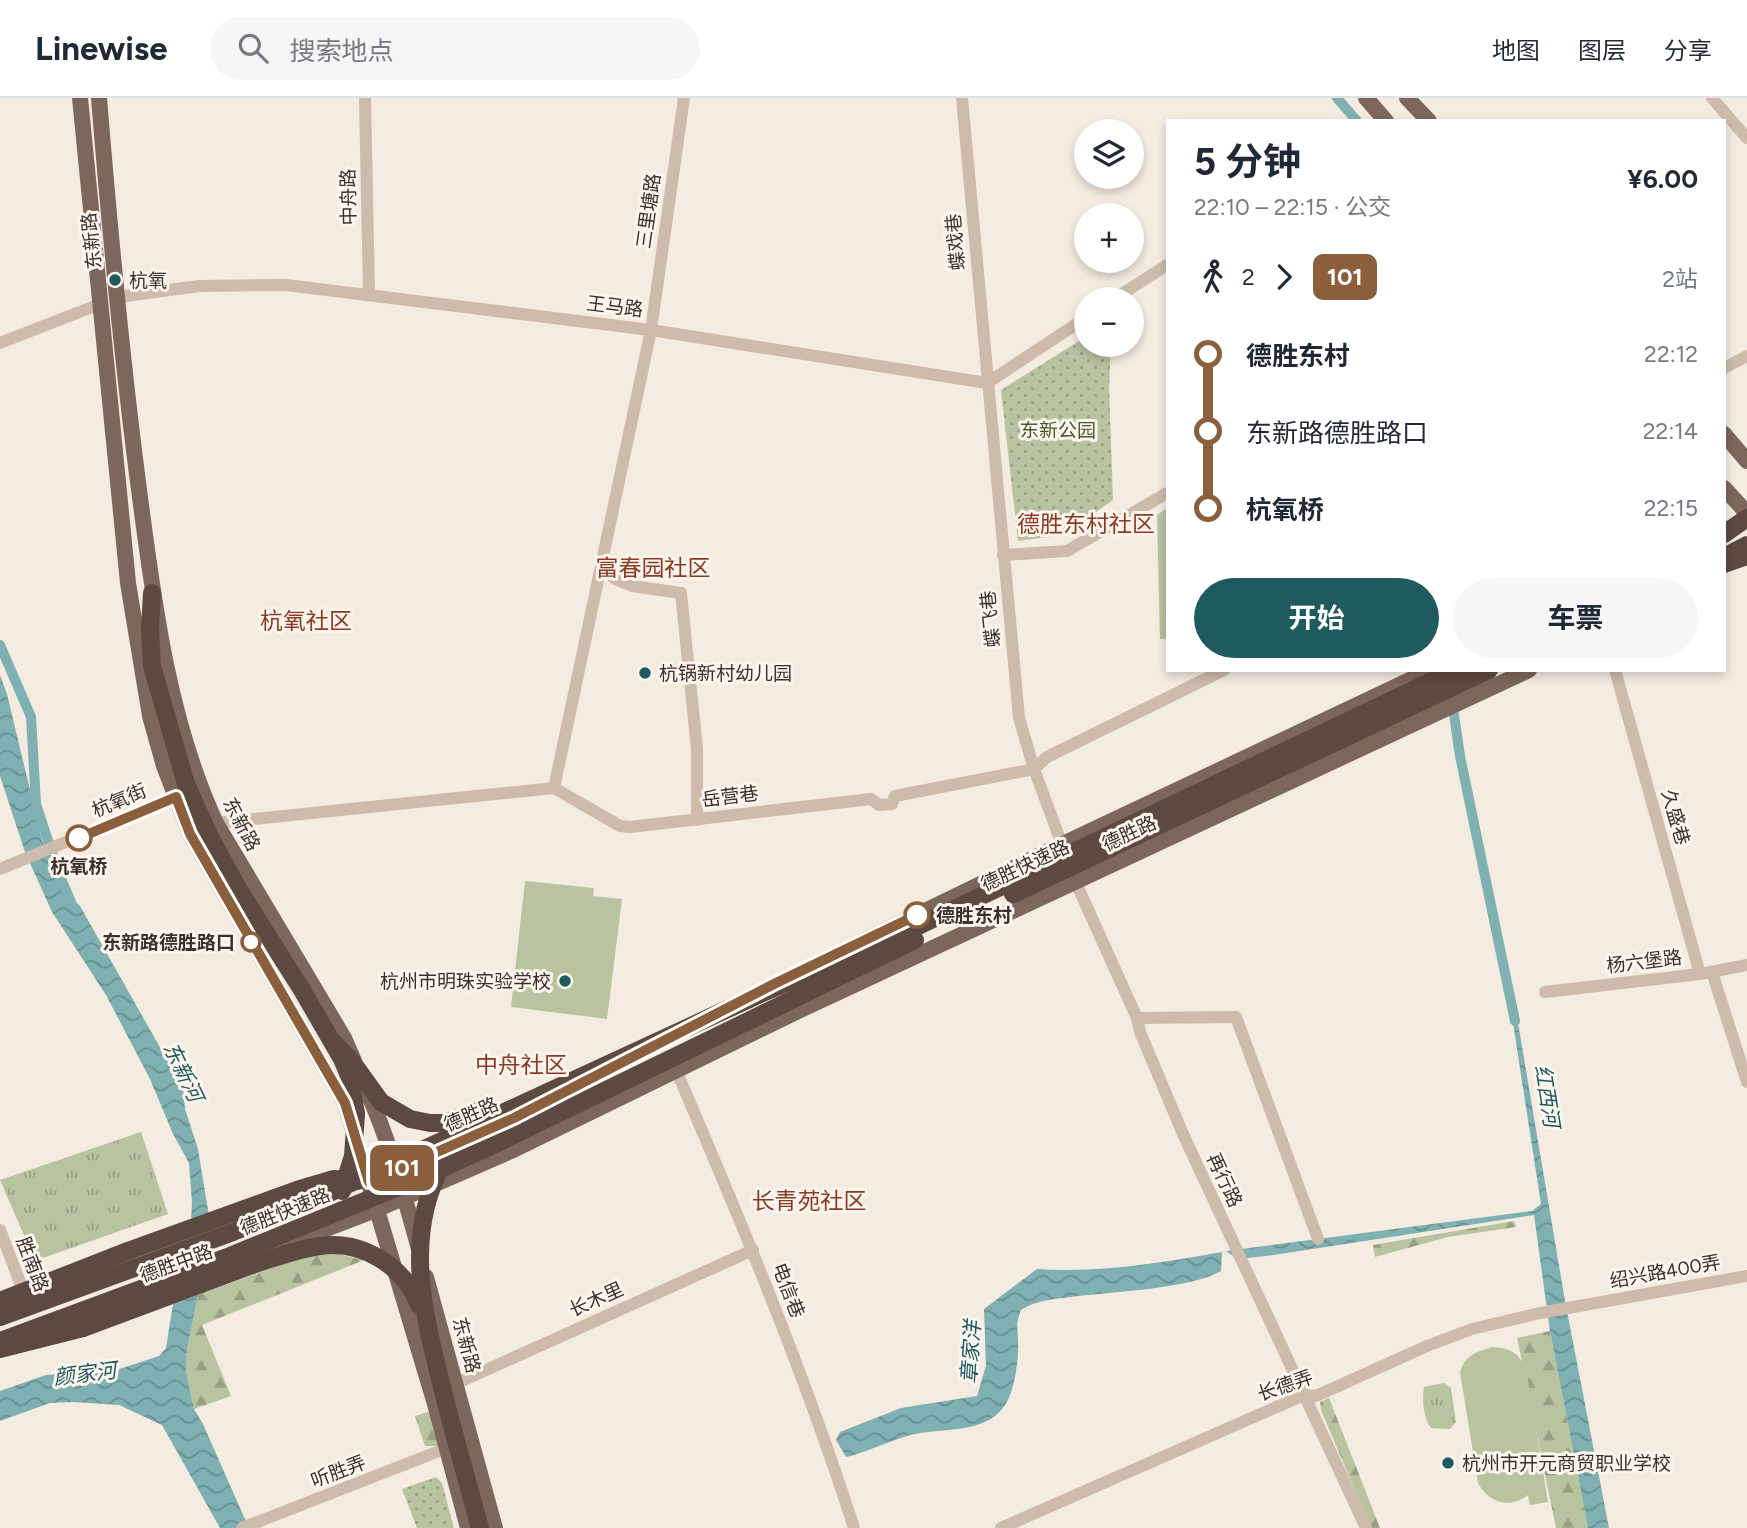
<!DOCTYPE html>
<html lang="zh">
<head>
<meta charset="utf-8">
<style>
  :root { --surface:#fff; --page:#f6f6f7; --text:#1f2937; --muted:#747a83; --line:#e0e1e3; --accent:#1f5a5e }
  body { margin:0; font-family:Figtree,"Noto Sans SC",sans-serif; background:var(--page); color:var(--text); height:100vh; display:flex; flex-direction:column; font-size:26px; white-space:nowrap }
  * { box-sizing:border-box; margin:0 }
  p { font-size:23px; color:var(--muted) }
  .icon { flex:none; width:38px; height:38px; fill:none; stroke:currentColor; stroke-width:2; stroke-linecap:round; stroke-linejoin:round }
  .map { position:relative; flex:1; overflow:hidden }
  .panel { position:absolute; left:1166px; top:21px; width:560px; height:553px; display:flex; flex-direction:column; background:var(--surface); border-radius:0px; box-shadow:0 4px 10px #0003 }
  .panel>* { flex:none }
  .badge { padding:0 14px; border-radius:10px; font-size:24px; line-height:46px }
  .controls { position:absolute; left:1074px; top:21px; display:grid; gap:14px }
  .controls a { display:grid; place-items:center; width:70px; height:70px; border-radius:50%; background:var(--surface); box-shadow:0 4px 10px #0003; font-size:35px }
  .map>.badge { position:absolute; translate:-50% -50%; box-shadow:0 0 0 4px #fff }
  .legs { display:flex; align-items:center; gap:10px; height:77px; padding:0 28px; font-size:23px }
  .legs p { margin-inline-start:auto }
  .overview { display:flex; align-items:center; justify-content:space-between; height:119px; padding:0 28px }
  h1 { font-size:38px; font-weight:700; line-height:52px }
  .action { display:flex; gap:14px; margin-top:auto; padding:14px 28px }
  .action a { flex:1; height:80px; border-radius:42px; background:var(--accent); color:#fff; font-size:28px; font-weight:700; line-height:80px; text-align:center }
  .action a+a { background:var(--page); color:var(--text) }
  ul { padding:0 28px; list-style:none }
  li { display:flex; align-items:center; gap:24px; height:77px; font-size:26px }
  li i { display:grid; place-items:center; width:10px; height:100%; margin:0 9px; background:currentColor }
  li i::after { content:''; width:18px; height:18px; margin:-9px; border:5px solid; border-radius:50%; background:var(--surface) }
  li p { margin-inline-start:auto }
  li:first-child i { background:linear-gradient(#0000 50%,currentColor 0) }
  li:last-child i { background:linear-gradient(currentColor 50%,#0000 0) }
  header { display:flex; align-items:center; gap:42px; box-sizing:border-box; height:98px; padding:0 35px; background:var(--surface); border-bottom:2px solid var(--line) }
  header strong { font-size:33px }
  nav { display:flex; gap:38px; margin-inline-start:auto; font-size:24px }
  .search { width:490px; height:63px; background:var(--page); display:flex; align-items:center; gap:18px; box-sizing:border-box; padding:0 24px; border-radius:38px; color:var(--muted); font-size:26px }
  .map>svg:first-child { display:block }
  .grass { fill:url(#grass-tufts) }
  .forest { fill:url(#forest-firs) }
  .park { fill:url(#park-dots) }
  .garden { fill:#b8c4a0 }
  .water { fill:url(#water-waves) }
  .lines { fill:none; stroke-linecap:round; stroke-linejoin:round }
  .canal { stroke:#7fb0b2; stroke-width:10 }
  .minor { stroke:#cdbbac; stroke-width:12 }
  .major { stroke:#7d675c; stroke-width:16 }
  .highway { stroke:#5c4a42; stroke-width:18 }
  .highway-bridge { stroke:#5c4a42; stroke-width:18 }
  .line-1-casing { stroke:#fff; stroke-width:16 }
  .line-1 { stroke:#8b5e3c; stroke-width:10 }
  .poi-dot { fill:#1f5a5e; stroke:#fbf5ee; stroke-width:2.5 }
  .stop-1-dot { fill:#fff; stroke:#8b5e3c; stroke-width:3.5 }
  .labels { text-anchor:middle; stroke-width:6; stroke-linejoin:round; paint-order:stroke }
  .street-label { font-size:19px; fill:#3b302b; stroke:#fbf5ee }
  .poi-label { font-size:19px; fill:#3b302b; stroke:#fbf5ee; text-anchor:start }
  .park-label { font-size:19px; fill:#4a5a2e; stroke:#fbf5ee }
  .stop-label { font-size:19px; font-weight:bold; fill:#3b302b; stroke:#fbf5ee }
  .water-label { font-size:21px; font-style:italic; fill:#1f5a5e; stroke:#fbf5ee }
  .quarter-label { font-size:23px; fill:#8c3b22; stroke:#fbf5ee }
</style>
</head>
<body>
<header>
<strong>Linewise</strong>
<div class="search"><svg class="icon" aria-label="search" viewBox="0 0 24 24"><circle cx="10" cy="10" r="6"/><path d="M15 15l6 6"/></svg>搜索地点</div>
<nav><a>地图</a><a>图层</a><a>分享</a></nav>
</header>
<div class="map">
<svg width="1747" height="1430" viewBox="0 0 1747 1430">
  <defs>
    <pattern id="grass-tufts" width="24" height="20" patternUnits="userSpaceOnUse" patternTransform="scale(1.75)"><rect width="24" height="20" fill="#b8c4a0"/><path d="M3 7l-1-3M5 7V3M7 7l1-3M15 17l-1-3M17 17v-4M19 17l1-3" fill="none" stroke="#97a083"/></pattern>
    <pattern id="forest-firs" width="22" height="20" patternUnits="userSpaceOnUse" patternTransform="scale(1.75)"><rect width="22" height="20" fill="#b8c4a0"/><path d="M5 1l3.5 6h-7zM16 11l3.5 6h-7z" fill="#97a083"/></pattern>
    <pattern id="park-dots" width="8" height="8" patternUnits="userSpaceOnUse" patternTransform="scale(1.75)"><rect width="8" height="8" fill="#b8c4a0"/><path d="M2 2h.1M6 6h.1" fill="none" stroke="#97a083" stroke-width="1.8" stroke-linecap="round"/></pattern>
    <pattern id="water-waves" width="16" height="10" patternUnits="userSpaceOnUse" patternTransform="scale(1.75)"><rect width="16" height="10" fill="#7fb0b2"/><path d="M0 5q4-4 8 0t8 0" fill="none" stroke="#699091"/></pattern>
  </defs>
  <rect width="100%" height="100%" fill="#f4ebe1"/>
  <g class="grass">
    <path d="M 141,1034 L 168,1116 L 37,1162 L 32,1156 L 0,1082 Z"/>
    <path d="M 1444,1285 L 1451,1290 L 1456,1324 L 1450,1331 L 1431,1330 C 1423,1319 1422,1303 1424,1289 Z"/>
  </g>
  <g class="forest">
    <path d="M 1514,1123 L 1516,1129 L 1448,1139 L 1375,1159 L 1373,1147 Z"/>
    <path d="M 322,1156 L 338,1156 L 364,1162 L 202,1227 L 231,1298 L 194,1311 L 186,1273 L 186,1257 L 198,1197 L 302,1159 Z"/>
    <path d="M 1550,1233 L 1588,1430 L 1556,1430 L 1517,1240 Z"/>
    <path d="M 1329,1300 L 1380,1430 L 1371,1430 L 1321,1312 L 1320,1304 Z"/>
    <path d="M 431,1313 L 440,1348 L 425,1348 L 415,1318 Z"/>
  </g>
  <g class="park">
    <path d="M 1087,238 L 1087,247 L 1111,247 L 1109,289 L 1113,402 L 1063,437 L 1018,443 L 1001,292 Z"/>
    <path d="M 436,1379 L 442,1385 L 454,1430 L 417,1430 L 402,1391 Z"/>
  </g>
  <g class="garden">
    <path d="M 1167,410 L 1167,541 L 1160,541 L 1157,417 Z"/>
    <path d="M 525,783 L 594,790 L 593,798 L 622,801 L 607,921 L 511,909 Z"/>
    <path d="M 1492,1249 C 1510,1250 1518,1254 1526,1271 L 1548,1404 L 1530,1407 L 1528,1397 C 1509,1412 1488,1404 1478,1385 L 1460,1274 C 1465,1257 1476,1254 1492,1249 Z"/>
  </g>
  <g class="water">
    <path d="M 0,577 L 7,596 L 42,742 L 59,787 L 80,808 L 183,990 L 185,1011 L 198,1051 L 209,1118 L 191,1124 L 192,1104 L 189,1065 L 173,1036 L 150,981 L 106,897 L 52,814 L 25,754 L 0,678 Z"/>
    <path d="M 1515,907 L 1565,1203 L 1609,1430 L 1588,1430 L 1550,1233 L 1534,1117 L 1266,1158 L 1237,1161 L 1226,1153 L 1532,1113 L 1541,1106 L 1511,912 Z"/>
    <path d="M 1222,1154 L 1221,1173 C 1193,1190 1113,1194 1078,1198 C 1059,1201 1038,1201 1021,1212 C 1015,1228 1018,1228 1018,1243 C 1019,1257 1016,1278 1012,1291 C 998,1341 945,1327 907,1338 C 888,1344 870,1352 851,1358 L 846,1359 L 836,1342 L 840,1334 L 901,1310 L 977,1298 L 986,1268 L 984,1211 L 1037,1171 C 1100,1175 1160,1165 1222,1154 Z"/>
    <path d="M 198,1197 L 186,1257 L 186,1273 L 194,1311 L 203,1326 L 244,1419 L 251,1430 L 220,1430 L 162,1327 L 119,1307 L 74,1304 L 50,1305 L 0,1323 L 0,1293 L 46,1277 L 89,1274 L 104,1276 L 159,1258 L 166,1250 L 173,1206 Z"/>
  </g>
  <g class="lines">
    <g class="canal">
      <path d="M 1337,0 L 1357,23"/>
      <path d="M 0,547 L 31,619 L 36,706 L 59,776 L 71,804"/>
      <path d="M 1452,603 L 1460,658 L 1515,923"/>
    </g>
    <g class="minor">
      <path d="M 365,0 L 369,196"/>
      <path d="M 962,0 L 1019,620 L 1034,671 L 1064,752"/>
      <path d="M 1712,0 L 1747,40"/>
      <path d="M 118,199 L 199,188 L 286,187 L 651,232 L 987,285 L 1087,219"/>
      <path d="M 1114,201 L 1167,167"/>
      <path d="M 0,245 L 100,206"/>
      <path d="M 1724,270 L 1747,258"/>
      <path d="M 1003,457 L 1067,453 L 1167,395"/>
      <path d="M 601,468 L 615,481 L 632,488 L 681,495 L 697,651 L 697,722"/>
      <path d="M 1615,572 L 1700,876"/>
      <path d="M 554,690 L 651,232 L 684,0"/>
      <path d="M 216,725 L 554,690 L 620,728 L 630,729 L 871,701 L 879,707 L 892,706 L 895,698 L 1034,671 L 1047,659 L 1224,572"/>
      <path d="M 0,771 L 176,699"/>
      <path d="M 1072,776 L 1137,920 L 1140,934 L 1183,1036 L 1366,1430"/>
      <path d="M 1712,874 L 1747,984"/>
      <path d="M 1545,894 L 1700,876 L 1747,867"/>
      <path d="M 1137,920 L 1236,919 L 1318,1141"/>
      <path d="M 676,972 C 741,1123 804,1274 854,1430"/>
      <path d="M 0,1132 L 26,1200"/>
      <path d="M 455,1286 L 753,1152"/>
      <path d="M 242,1430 L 447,1350"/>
      <path d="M 1001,1430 L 1304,1297 L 1316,1298 L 1427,1248 L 1472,1231 L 1540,1215 L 1747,1178"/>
    </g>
    <g class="major">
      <path d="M 80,0 L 128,485 L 150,618 L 164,668 L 190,736 L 345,1005 L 435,1306 L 468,1430"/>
      <path d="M 99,0 C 110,136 123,272 141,407 C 155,514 170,626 216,725 L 344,940 L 354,963"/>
      <path d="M 1366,0 L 1386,23"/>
      <path d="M 1407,0 L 1429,23"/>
      <path d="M 1724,336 L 1747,363"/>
      <path d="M 1724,390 L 1747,415"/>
      <path d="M 859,845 L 1063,746 L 1431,572"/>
      <path d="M 367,993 C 390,1044 404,1097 419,1151"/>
      <path d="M 464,1042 L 546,1004"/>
      <path d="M 261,1156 L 378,1111 L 511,1053 L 796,914 L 1529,572"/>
      <path d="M 426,1179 L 495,1430"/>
    </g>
    <g class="highway">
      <path d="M 1724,459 L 1747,447"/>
      <path d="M 152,495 L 150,531 L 152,568 L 186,686 L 210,739 L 239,792 L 302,892 L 342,961 L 350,980 L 356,1016"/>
      <path d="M 128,1153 L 297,1092 L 334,1081 L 358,1083"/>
      <path d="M 83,1230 L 252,1167"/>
      <path d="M 0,1243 L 225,1160"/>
    </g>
    <g class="highway-bridge">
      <path d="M 1724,436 L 1747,420"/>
      <path d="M 1724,466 L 1747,458"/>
      <path d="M 1013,796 L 1489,572"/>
      <path d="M 332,943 L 350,961 L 381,1004 L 410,1021 L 430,1025 L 445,1025 L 488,1009"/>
      <path d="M 442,1067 C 404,1137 423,1213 441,1285 C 453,1334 467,1382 480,1430"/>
      <path d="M 342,1093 L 353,1058 L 356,1016"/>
      <path d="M 225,1160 L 411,1084 L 489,1049 L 915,842"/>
      <path d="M 252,1167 C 274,1160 297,1151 320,1148 C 362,1142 404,1168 419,1207"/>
      <path d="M 0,1203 L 128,1153"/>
      <path d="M 0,1219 L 233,1134 L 327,1096 L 758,897 L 910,832 L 1455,572"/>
      <path d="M 0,1251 L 83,1230"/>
    </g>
  </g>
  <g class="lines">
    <g class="line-1-casing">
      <path id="line-1" d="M 79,740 L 176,699 L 190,736 L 345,1005 L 369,1084 L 514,1020 L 778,884 L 917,817"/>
    </g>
    <use href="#line-1" class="line-1"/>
  </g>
  <g class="poi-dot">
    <circle cx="115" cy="182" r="7"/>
    <circle cx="645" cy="575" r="7"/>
    <circle cx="565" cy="883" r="7"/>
    <circle cx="1448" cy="1365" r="7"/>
  </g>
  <g class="stop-1-dot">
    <circle cx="79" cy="740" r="12"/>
    <circle cx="917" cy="817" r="12"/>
    <circle cx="251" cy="844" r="9"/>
  </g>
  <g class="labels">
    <g class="street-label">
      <text transform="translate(348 99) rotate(-91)" y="7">中舟路</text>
      <text transform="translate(648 113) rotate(-82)" y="7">三里塘路</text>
      <text transform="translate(91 143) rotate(-96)" y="7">东新路</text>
      <text transform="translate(955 144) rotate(-95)" y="7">蝶戏巷</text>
      <text transform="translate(615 208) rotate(7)" y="7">王马路</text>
      <text transform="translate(990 521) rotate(-96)" y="7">蝶飞巷</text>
      <text transform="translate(730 698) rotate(-7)" y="7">岳营巷</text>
      <text transform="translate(119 702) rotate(-23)" y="7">杭氧街</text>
      <text transform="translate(1676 719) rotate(74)" y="7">久盛巷</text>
      <text transform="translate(242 726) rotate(62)" y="7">东新路</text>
      <text transform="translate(1129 735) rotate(-25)" y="7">德胜路</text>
      <text transform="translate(1025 767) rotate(-25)" y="7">德胜快速路</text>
      <text transform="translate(1644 863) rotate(-7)" y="7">杨六堡路</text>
      <text transform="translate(471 1016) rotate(-24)" y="7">德胜路</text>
      <text transform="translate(1225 1082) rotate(65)" y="7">再行路</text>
      <text transform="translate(285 1113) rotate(-22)" y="7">德胜快速路</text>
      <text transform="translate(176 1165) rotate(-20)" y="7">德胜中路</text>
      <text transform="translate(33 1166) rotate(69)" y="7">胜南路</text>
      <text transform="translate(1665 1173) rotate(-10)" y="7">绍兴路400弄</text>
      <text transform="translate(789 1192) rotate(69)" y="7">电信巷</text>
      <text transform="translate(596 1201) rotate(-24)" y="7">长木里</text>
      <text transform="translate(467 1247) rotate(75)" y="7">东新路</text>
      <text transform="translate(1285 1287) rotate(-19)" y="7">长德弄</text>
      <text transform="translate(338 1373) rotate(-21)" y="7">听胜弄</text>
    </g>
    <g class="poi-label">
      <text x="129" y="189">杭氧</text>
      <text x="659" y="582">杭锅新村幼儿园</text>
      <text x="551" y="890" text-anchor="end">杭州市明珠实验学校</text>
      <text x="1462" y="1372">杭州市开元商贸职业学校</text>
    </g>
    <g class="park-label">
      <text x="1058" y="339">东新公园</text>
    </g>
    <g class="stop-label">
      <text x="79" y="775">杭氧桥</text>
      <text x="936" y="824" text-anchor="start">德胜东村</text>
      <text x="235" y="851" text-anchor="end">东新路德胜路口</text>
    </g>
    <g class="water-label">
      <text transform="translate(183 974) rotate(64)" y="7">东新河</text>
      <text transform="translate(1547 998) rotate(81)" y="7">红西河</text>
      <text transform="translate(971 1254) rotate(-86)" y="7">章家洋</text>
      <text transform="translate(85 1276) rotate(-7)" y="7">颜家河</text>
    </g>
    <g class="quarter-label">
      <text x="1086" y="434">德胜东村社区</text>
      <text x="653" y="478">富春园社区</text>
      <text x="306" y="531">杭氧社区</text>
      <text x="521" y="975">中舟社区</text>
      <text x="809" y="1111">长青苑社区</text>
    </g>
  </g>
</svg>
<div class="controls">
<a><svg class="icon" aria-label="layers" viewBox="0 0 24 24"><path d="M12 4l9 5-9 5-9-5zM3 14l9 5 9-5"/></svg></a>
<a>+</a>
<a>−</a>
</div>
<b class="badge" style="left:402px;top:1070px;background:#8b5e3c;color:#fff">101</b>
<section class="panel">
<div class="overview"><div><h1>5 分钟</h1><p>22:10 – 22:15 · 公交</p></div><b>¥6.00</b></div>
<div class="legs"><svg class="icon" aria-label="walk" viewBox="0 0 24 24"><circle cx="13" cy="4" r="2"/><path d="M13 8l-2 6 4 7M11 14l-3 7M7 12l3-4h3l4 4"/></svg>2<svg class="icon" aria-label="forward" viewBox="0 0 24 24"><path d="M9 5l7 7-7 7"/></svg><b class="badge" style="background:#8b5e3c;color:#fff">101</b><p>2站</p></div>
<ul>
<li><i style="color:#8b5e3c"></i><b>德胜东村</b><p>22:12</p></li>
<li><i style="color:#8b5e3c"></i><span>东新路德胜路口</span><p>22:14</p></li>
<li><i style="color:#8b5e3c"></i><b>杭氧桥</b><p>22:15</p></li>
</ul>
<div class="action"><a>开始</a><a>车票</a></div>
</section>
</div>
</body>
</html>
